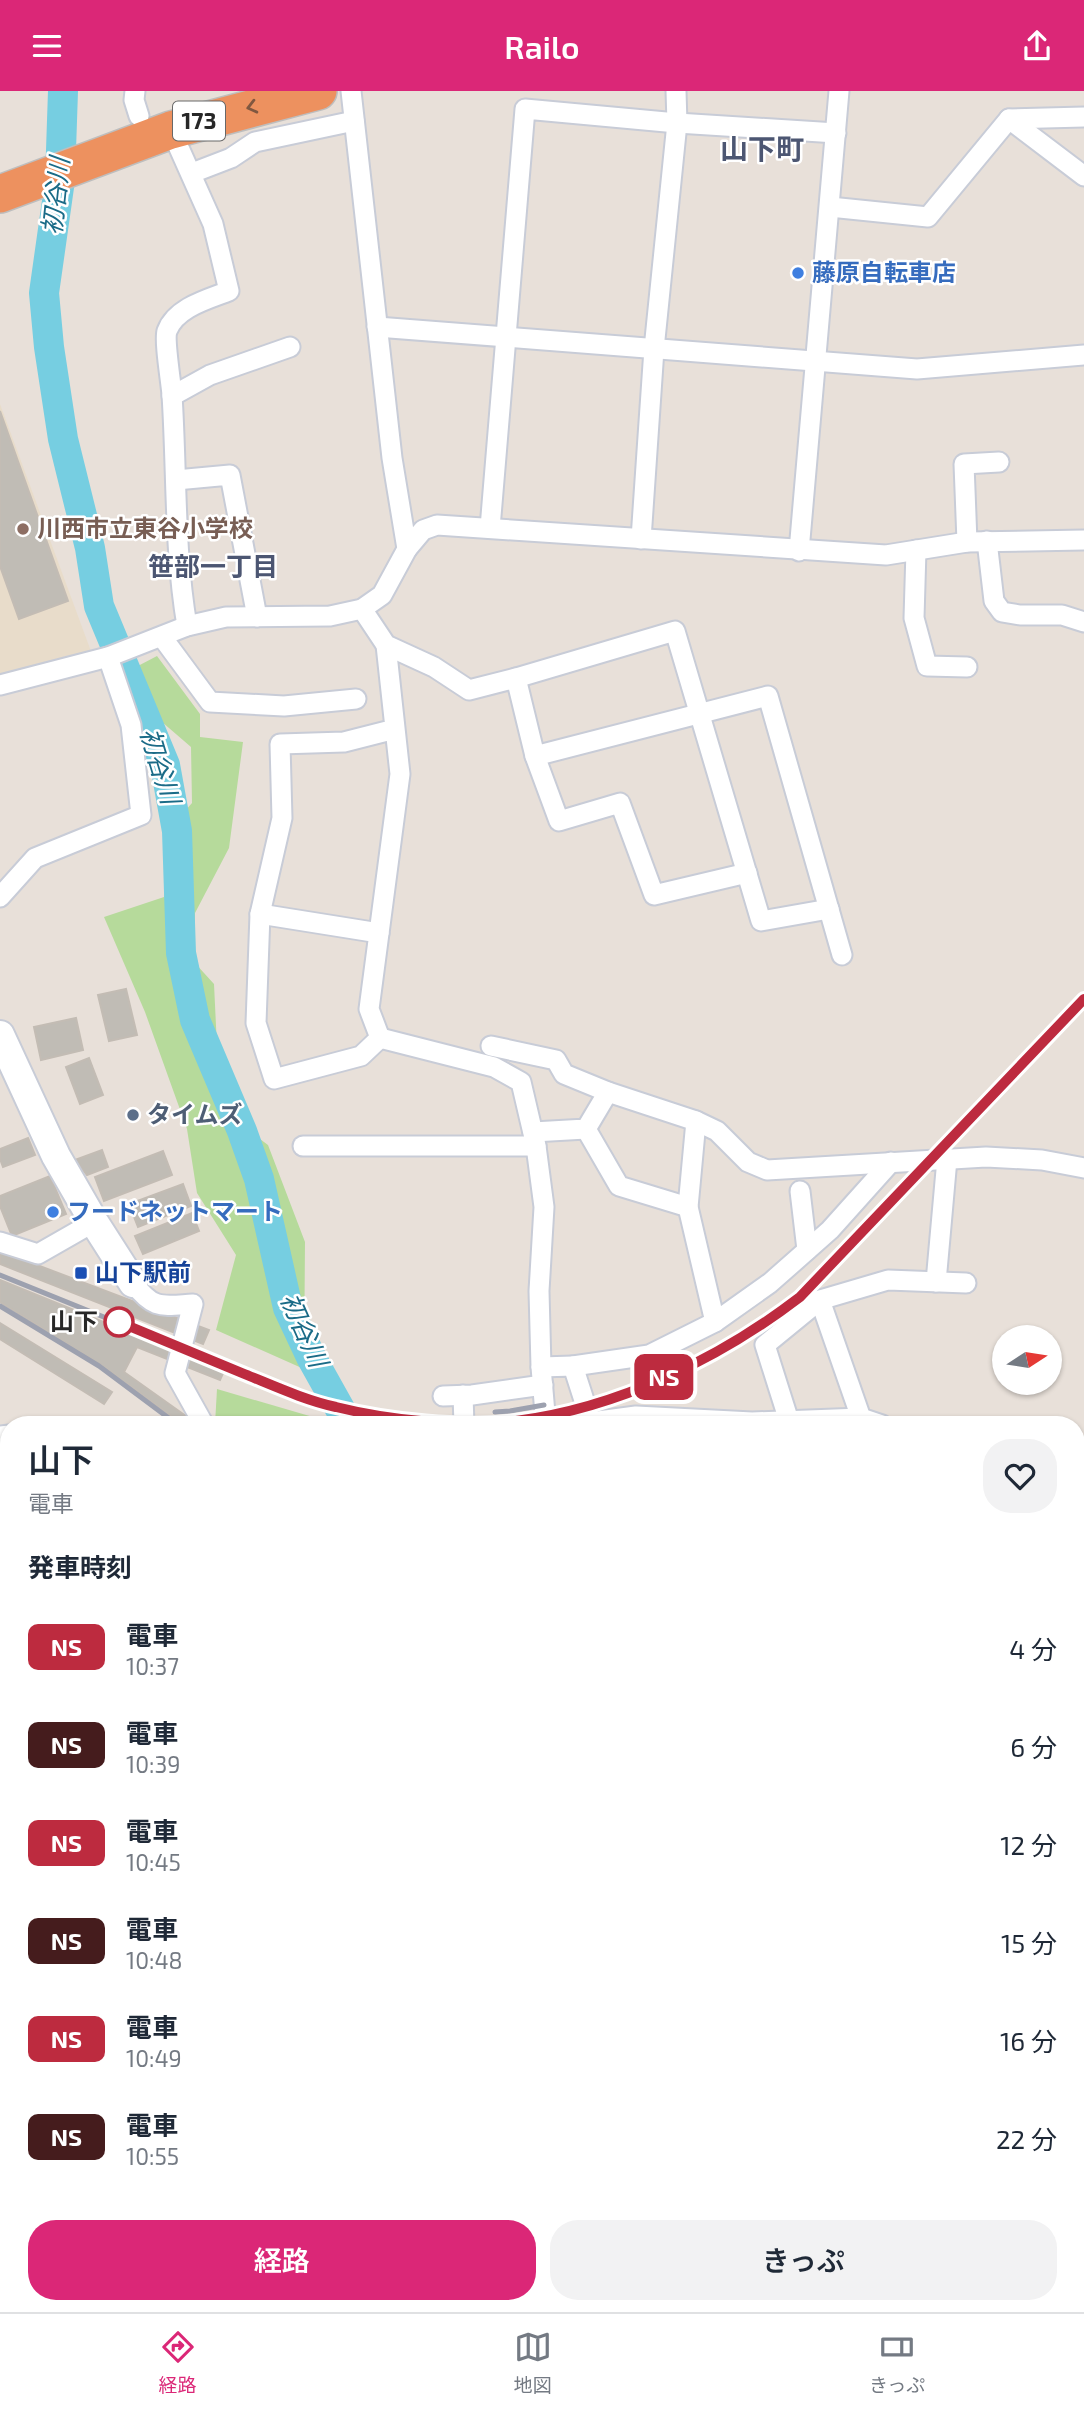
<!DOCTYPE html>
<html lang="ja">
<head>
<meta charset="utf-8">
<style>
  :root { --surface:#fff; --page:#f2f2f3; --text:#1f2937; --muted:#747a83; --line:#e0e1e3; --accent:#db2777 }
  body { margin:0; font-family:"Exo 2","Noto Sans JP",sans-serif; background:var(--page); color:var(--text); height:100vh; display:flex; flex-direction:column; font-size:26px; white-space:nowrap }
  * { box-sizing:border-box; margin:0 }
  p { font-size:23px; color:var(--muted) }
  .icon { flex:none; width:38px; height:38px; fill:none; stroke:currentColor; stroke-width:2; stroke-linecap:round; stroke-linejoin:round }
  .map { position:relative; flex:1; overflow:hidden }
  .drawer { position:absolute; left:0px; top:1325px; width:1085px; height:898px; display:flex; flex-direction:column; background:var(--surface); border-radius:28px 28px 0 0; box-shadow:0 2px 5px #0004 }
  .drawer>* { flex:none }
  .badge { padding:0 14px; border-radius:10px; font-size:24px; line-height:46px }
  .needle { width:46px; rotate:78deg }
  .controls { position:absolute; left:992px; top:1234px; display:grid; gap:14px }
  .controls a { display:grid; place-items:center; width:70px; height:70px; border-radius:50%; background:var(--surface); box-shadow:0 2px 5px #0004; font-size:35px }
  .map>.badge { position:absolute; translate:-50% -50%; box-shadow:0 0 0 4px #fff }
  h2 { padding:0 28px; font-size:26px; line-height:63px }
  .round { display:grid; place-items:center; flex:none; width:74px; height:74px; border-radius:28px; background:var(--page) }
  .headline { display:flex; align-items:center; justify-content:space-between; height:119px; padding:0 28px }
  h1 { font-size:33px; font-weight:600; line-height:52px }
  .button { display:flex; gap:14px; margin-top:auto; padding:14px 28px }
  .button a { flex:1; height:80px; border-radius:28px; background:var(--accent); color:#fff; font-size:28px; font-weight:600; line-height:80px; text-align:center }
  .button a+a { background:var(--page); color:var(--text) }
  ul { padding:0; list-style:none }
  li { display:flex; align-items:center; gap:21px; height:98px; padding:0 28px }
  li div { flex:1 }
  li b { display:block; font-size:26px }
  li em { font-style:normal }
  li .badge { min-width:77px; font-weight:700; text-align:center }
  header { display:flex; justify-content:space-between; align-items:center; height:91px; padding:0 28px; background:var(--accent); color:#fff; font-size:32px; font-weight:600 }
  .tabs { display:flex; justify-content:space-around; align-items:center; height:98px; border-top:2px solid var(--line); background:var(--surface); font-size:19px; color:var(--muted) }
  .tabs a { display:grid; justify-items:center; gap:4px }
  .tabs .selected { color:var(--accent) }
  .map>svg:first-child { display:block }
  .education { fill:#e8dcca }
  .green { fill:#b6da9b }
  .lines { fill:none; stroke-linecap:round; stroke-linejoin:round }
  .river { stroke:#76cee1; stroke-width:30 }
  .building { fill:#c0bcb5; stroke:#c3bcb4; stroke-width:2 }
  .street-casing { stroke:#c8ccd7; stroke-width:23 }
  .secondary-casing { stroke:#c8ccd7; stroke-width:32 }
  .highway-casing { stroke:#bebebe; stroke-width:40 }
  .street { stroke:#fff; stroke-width:19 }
  .secondary { stroke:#fff; stroke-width:28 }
  .highway { stroke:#ed915f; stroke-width:37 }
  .rail { stroke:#9da1af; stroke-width:5 }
  .oneway { stroke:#805740 }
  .line-casing { stroke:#fff; stroke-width:16 }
  .line { stroke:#bd2b3f; stroke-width:10 }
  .shop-dot { fill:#3f7fe0; stroke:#fff; stroke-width:2.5 }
  .education-dot { fill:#8d6e63; stroke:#fff; stroke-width:2.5 }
  .service-dot { fill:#5c6f8a; stroke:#fff; stroke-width:2.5 }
  .transit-dot { fill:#1a4fb4; stroke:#fff; stroke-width:2.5 }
  .stop-dot { fill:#fff; stroke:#bd2b3f; stroke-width:3.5 }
  .labels { text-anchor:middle; stroke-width:5; stroke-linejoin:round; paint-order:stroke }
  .shield { fill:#fff; stroke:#686868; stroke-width:2 }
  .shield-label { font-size:23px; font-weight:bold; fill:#272727 }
  .shop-label { font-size:24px; font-weight:bold; fill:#366cbe; stroke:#fff; text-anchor:start }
  .education-label { font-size:24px; font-weight:bold; fill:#785e54; stroke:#fff; text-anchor:start }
  .service-label { font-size:24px; font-weight:bold; fill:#4e5e75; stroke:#fff; text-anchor:start }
  .transit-label { font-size:24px; font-weight:bold; fill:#164399; stroke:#fff; text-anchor:start }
  .stop-label { font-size:24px; font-weight:bold; fill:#272727; stroke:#fff; text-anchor:end }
  .water-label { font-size:26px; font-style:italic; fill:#1a6b87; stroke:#fff }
  .neighbourhood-label { font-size:26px; font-weight:bold; fill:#4c5672; stroke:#fff }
  .quarter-label { font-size:28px; font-weight:bold; fill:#4c5672; stroke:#fff }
</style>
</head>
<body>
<header><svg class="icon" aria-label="menu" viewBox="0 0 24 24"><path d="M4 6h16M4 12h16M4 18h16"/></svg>Railo<svg class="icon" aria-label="share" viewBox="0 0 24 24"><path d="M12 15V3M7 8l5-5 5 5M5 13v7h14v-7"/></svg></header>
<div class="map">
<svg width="1084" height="2221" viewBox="0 0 1084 2221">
  <rect width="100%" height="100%" fill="#e8e0d9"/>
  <path class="education" d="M 0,313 L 92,563 L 0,586 Z"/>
  <g class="green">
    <path d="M 157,565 L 200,623 L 200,646 L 243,651 L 229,757 L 195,822 L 194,871 L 214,893 L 220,1018 L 268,1054 L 305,1151 L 304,1278 L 216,1239 L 236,1164 L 197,1102 L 187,1038 L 145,921 L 104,826 L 164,806 L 168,739 L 192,712 L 191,656 L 162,631 L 136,576 Z"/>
    <path d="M 217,1298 L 337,1333 L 215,1333 Z"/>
    <path d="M 452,2214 L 528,2214 L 533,2221 L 452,2221 Z"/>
  </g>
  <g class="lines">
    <g class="river">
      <path d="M 63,0 L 60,89 L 44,202 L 49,256 L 63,348 L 90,457 L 99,515 L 165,674 L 177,740 L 181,862 L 195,929 L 242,1040 L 259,1088 L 288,1217 L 311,1266 L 349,1334"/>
      <path d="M 554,2214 L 557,2221"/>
    </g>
  </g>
  <g class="building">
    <path d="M 0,320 L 68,510 L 19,528 L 0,475 Z"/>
    <path d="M 126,898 L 137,944 L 109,950 L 98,904 Z"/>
    <path d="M 76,927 L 83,959 L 41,969 L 34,936 Z"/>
    <path d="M 89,967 L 103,1004 L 80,1013 L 66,976 Z"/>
    <path d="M 28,1047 L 35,1064 L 3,1076 L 0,1068 L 0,1058 Z"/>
    <path d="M 102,1059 L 108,1076 L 87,1084 L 75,1069 Z"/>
    <path d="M 163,1060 L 172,1084 L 104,1110 L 95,1086 Z"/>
    <path d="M 50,1085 L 66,1123 L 12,1145 L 0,1115 L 0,1105 Z"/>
    <path d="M 183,1093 L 191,1115 L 138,1136 L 129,1113 Z"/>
    <path d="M 192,1122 L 199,1140 L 143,1163 L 135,1145 Z"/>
    <path d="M 0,1160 L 209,1239 L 203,1253 L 0,1173 Z"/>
    <path d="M 0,1189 L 224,1280 L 220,1289 L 137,1256 L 124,1281 L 197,1333 L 183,1334 L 106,1277 L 0,1211 Z"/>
    <path d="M 0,1232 L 112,1301 L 104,1313 L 0,1248 Z"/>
    <path d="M 8,2025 L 9,2037 L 0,2039 L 0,2027 Z"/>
    <path d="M 0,2083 L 3,2083 L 9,2110 L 9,2112 L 0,2114 Z"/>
    <path d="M 2,2120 L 8,2147 L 0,2148 L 0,2121 Z"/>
    <path d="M 9,2175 L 9,2201 L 8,2201 L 3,2177 Z"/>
    <path d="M 10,2214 L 31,2214 L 32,2218 L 11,2221 Z"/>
    <path d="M 41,2214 L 58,2214 L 60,2221 L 42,2221 Z"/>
    <path d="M 72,2214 L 85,2214 L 86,2219 L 74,2221 Z"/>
    <path d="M 249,2214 L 283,2214 L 284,2221 L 250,2221 Z"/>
  </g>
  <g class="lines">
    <g class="street-casing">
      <g id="street">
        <path d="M 135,0 L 134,9 L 139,25"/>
        <path d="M 1009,28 L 1084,85"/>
        <path d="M 171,39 L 213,133 L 229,200 C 209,208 176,216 167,240 C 164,249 171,291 172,304 C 177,381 174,459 187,535"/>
        <path d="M 192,82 L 231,67 L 255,51 L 354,30"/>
        <path d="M 830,116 L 928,126 L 1009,28 L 1084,26"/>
        <path d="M 377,236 L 917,278 L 1084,264"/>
        <path d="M 172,305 L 210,284 L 290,256"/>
        <path d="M 176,389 L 230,384 L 257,526"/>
        <path d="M 490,437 L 525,18 L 677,32 L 836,42"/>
        <path d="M 641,448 L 654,258 L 677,32 L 676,0"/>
        <path d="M 987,450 L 994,510 L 1002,521 L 1020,524 L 1062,524 L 1084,531"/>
        <path d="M 967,451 L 964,373 L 999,371"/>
        <path d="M 407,458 L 423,439 L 437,434 L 886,464 L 967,451 L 1084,449"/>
        <path d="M 916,459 L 914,527 L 927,575 L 967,576"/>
        <path d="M 799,460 L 839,0"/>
        <path d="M 362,518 L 386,554 L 434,576 L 469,599 L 516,587 L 535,665 L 768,605 L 842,864"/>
        <path d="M 162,546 L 210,611 L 284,615 L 356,608"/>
        <path d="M 386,554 L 400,683 L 369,918 L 380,947 L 361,965 L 274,988 L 256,932 L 260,823 L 282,727 L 280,653 L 344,651 L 395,638"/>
        <path d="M 516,587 L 675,540 L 761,830 L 829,818"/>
        <path d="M 0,594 L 108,566 L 187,535 L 226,526 L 330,525 L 362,518 L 382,504 L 407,458 L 392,367 L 351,0"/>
        <path d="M 535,665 L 559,730 L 620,712 L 654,804 L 747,782"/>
        <path d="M 0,806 L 35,767 L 141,724 L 131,634 L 108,566"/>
        <path d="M 260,823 L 379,842"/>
        <path d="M 380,947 L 494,976 L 521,991 L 536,1055 L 544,1116 L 539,1200 L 541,1276 L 546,1334"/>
        <path d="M 491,955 L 556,969 L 564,983 L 608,1001"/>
        <path d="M 696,1030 L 717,1040 L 748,1071 L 767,1079 L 986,1066 L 1042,1069 L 1084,1077"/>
        <path d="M 586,1038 L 619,1095 L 688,1116"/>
        <path d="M 533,1041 L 586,1038 L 608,1001 L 696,1030 L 688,1116 L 715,1231 L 649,1264 L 573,1275"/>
        <path d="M 303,1055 L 536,1055"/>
        <path d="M 800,1100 L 807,1159"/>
        <path d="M 0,1151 L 38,1163 L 94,1131"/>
        <path d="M 936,1191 L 947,1068"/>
        <path d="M 133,1192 C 154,1219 161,1215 193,1213 L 175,1282 L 204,1334"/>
        <path d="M 820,1209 L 861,1327 L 882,1334"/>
        <path d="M 715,1231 L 770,1192 L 830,1139 L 891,1071"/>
        <path d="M 541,1276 L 573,1275 L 591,1331 L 636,1325 L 752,1331 L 861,1327"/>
        <path d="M 463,1304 L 464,1334"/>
        <path d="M 443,1305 L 472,1304 L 543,1294"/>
        <path d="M 789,1330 L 765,1254 L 820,1209 L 888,1189 L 966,1192"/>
        <path d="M 0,1345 L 9,1344"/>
        <path d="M 0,1629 L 9,1631"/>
        <path d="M 1076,1716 L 1084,1716"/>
        <path d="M 0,1717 L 9,1721"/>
        <path d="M 0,1800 L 9,1803"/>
        <path d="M 0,1905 L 9,1903"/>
        <path d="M 0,1985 L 9,1983"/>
        <path d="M 0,2073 L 9,2071"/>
        <path d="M 0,2161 L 9,2159"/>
        <path d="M 224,2214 L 226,2221"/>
        <path d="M 291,2214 L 295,2221"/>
        <path d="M 338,2214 L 341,2221"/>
        <path d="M 664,2214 L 669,2221"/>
        <path d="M 159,2221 L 194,2214"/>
      </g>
    </g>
    <g class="secondary-casing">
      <path id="secondary" d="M 0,944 L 56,1065 L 94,1131 L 133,1192"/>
    </g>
    <g class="highway-casing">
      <path id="highway" d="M 0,103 L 171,39 L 318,0"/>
    </g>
    <use href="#street" class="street"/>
    <use href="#secondary" class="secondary"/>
    <use href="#highway" class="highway"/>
    <g class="rail">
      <path d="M 0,1184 L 287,1300 C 303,1306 320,1313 337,1317 C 436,1339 541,1337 636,1299 C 682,1280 726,1255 769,1230"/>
      <path d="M 0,1215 L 99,1275 L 178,1334"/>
      <path d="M 495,1321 L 510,1320 L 544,1314"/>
      <path d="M 431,2214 L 431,2221"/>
    </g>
  </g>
  <defs><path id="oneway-chevron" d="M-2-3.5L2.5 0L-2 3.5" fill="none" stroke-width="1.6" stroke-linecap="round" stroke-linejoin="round" transform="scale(1.75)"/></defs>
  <use class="oneway" href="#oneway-chevron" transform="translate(252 16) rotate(166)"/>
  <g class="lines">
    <g class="line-casing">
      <path id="line" d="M 119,1231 C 160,1248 201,1265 242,1282 C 272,1294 304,1309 336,1316 C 388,1329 463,1337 516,1330 C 618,1317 719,1268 800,1206 L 1084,908"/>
    </g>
    <use href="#line" class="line"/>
  </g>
  <g class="shop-dot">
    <circle cx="798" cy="182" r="7"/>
    <circle cx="53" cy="1121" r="7"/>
  </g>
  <circle class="education-dot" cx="23" cy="438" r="7"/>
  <circle class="service-dot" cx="133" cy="1024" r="7"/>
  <rect class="transit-dot" x="74" y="1175" width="14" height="14" rx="3.5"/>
  <circle class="stop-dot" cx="119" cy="1231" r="14"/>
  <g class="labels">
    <rect class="shield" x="173" y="10.5" width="52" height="39" rx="5"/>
    <g class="shield-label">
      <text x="199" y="38">173</text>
    </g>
    <g class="shop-label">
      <text x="812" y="190">藤原自転車店</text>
      <text x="67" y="1129">フードネットマート</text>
    </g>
    <g class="education-label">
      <text x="37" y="446">川西市立東谷小学校</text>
    </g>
    <g class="service-label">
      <text x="147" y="1032">タイムズ</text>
    </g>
    <g class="transit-label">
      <text x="95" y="1190">山下駅前</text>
    </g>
    <g class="stop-label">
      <text x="98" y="1239">山下</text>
    </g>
    <g class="water-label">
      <text transform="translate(56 105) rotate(-84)" y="9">初谷川</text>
      <text transform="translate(160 675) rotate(73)" y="9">初谷川</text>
      <text transform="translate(304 1239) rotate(66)" y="9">初谷川</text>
    </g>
    <g class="neighbourhood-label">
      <text x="213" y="485">笹部一丁目</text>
    </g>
    <g class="quarter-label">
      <text x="762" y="68">山下町</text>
    </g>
  </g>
</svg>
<div class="controls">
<a><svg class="needle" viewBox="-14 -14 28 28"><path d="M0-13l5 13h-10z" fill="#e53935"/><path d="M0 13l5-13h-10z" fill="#747a83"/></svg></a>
</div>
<b class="badge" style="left:664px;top:1286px;background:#bd2b3f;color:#fff">NS</b>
<section class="drawer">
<div class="headline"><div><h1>山下</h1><p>電車</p></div><a class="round"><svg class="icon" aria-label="heart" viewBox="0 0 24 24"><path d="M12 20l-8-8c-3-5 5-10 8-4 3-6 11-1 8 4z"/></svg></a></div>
<h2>発車時刻</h2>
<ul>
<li><span class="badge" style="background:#bd2b3f;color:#fff">NS</span><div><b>電車</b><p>10:37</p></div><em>4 分</em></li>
<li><span class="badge" style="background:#451c1d;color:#fff">NS</span><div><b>電車</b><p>10:39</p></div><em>6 分</em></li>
<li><span class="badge" style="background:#bd2b3f;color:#fff">NS</span><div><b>電車</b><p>10:45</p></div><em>12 分</em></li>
<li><span class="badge" style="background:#451c1d;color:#fff">NS</span><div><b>電車</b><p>10:48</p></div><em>15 分</em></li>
<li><span class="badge" style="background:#bd2b3f;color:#fff">NS</span><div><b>電車</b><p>10:49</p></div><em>16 分</em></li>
<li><span class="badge" style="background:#451c1d;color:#fff">NS</span><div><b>電車</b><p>10:55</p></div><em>22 分</em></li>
</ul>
<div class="button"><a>経路</a><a>きっぷ</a></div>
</section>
</div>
<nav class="tabs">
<a class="selected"><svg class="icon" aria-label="directions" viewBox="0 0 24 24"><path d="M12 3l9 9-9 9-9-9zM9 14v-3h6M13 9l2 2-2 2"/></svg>経路</a>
<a><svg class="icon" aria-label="map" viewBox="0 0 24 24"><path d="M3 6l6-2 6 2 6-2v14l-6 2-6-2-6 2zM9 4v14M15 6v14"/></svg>地図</a>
<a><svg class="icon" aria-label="tickets" viewBox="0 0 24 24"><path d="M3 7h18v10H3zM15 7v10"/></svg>きっぷ</a>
</nav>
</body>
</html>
